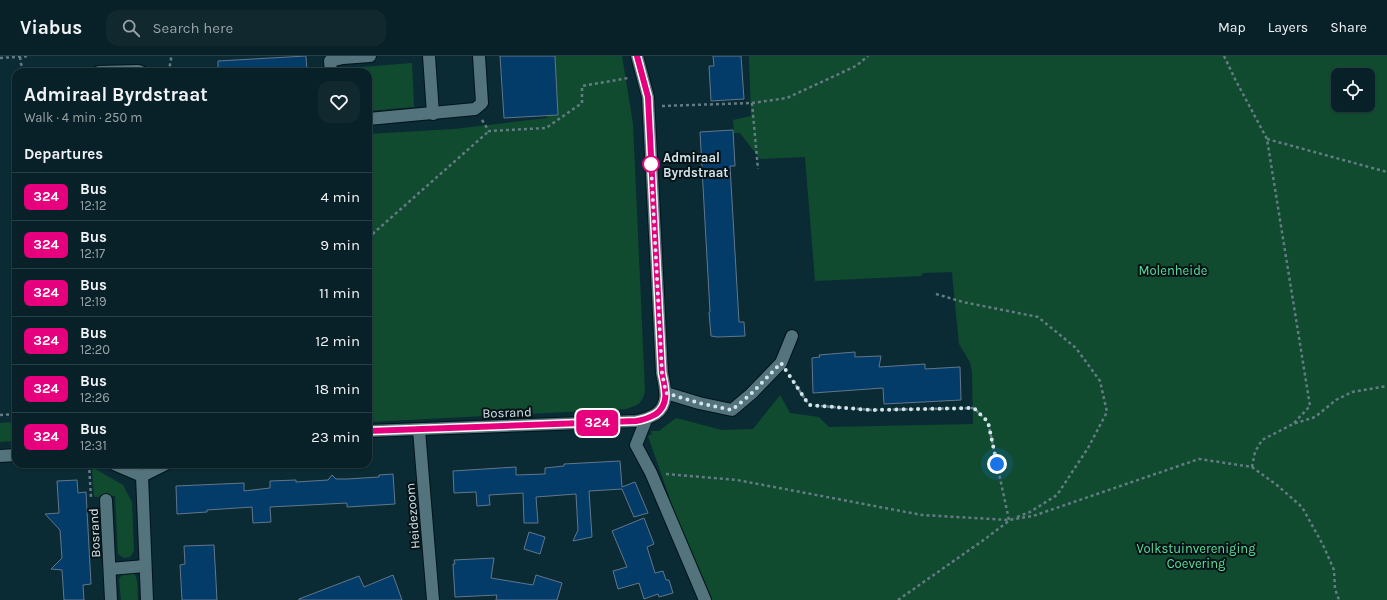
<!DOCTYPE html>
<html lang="en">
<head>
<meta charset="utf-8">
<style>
  :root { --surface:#082027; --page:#11282f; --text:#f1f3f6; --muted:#98a3a7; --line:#293e44 }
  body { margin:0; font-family:Karla,sans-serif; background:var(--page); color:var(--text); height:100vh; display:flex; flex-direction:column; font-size:15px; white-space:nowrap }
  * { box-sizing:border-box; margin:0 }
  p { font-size:13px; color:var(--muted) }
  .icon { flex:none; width:22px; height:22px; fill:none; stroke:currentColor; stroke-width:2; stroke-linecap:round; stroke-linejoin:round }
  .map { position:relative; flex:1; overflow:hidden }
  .sheet { position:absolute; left:12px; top:12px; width:360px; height:400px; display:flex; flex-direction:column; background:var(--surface); border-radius:12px; box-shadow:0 1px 3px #0004,0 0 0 1px var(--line) }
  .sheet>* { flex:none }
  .badge { padding:0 8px; border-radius:6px; font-size:14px; line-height:26px }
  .fabs { position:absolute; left:1331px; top:12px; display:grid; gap:8px }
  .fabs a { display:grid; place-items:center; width:44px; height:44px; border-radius:8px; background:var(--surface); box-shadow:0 1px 3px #0004,0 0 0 1px var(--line); font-size:20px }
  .you { position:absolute; width:20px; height:20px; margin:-10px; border:3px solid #fff; border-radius:50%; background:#1a73e8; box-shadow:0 0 0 6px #1a73e833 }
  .map>.badge { position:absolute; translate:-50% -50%; box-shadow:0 0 0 2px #fff }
  h2 { padding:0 12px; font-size:15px; line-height:36px }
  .round { display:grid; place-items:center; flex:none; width:42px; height:42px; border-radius:12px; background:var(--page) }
  .head { display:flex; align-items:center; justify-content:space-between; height:68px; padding:0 12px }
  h1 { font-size:19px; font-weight:700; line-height:30px }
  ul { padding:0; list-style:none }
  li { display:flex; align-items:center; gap:12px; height:48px; padding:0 12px; border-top:1px solid var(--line) }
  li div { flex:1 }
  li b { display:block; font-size:15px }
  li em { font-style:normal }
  li .badge { min-width:44px; font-weight:700; text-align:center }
  header { display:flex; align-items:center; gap:24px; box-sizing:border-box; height:56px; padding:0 20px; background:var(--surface); border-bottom:1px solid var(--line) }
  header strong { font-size:19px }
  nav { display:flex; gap:22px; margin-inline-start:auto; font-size:14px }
  .search { width:280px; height:36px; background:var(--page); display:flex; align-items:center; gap:10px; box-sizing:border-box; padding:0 14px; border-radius:12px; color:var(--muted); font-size:15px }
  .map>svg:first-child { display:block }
  .green { fill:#104b2f; fill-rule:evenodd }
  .building { fill:#033b69; stroke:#62768b }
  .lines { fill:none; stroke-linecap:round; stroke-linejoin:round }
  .minor-casing { stroke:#001319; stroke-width:14 }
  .path { stroke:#637c84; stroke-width:2.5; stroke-dasharray:3 3; stroke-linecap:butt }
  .minor { stroke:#53737d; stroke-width:12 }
  .line-casing { stroke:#fff; stroke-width:9 }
  .line { stroke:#e6007e; stroke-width:6 }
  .walk { stroke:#d3e5eb; stroke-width:4; stroke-dasharray:0 7.2 }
  .stop-dot { fill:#fff; stroke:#e6007e; stroke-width:2 }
  .labels { text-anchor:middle; stroke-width:4; stroke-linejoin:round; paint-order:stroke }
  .stop-label { font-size:13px; font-weight:bold; fill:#d3e5eb; stroke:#051216; text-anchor:start }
  .park-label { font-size:13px; fill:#5ddf9c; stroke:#051216 }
  .street-label { font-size:13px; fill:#d3e5eb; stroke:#051216 }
</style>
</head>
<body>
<header>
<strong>Viabus</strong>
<div class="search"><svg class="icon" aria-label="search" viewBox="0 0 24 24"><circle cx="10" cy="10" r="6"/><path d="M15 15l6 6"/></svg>Search here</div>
<nav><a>Map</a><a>Layers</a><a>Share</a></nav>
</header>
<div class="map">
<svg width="1387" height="544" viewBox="0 0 1387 544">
  <rect width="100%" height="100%" fill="#0b2b34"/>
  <g class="green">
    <path d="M 543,0 L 622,0 L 633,68 L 645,335 C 642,348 638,349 626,353 L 368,366 L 368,78 L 454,73 L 547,62 Z"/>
    <path d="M 749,0 L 1387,0 L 1387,544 L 705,544 L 648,380 L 652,378 L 651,375 L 659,375 L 676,362 L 722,374 L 753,373 L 780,339 L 790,357 L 819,361 L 829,371 L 973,368 L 972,317 L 970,306 L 959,288 L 952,217 L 953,216 L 923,217 L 921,220 L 815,225 L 805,101 L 760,103 L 740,77 L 734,77 L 733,64 L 751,60 ZM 1338,19 L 1368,19 L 1368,49 L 1338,49 Z"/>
    <path d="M 412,7 L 414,51 L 368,55 L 368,16 L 338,16 L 338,13 Z"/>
    <path d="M 16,366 L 16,385 L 0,386 L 0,367 Z"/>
    <path d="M 92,411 L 123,429 L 132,446 L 134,495 L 130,501 L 124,502 L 118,498 L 115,440 L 94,441 Z"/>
    <path d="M 131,515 C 140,521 137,534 138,544 L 121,544 L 119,523 L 124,516 Z"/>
  </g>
  <g class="building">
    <path d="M 306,0 L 307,16 L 218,16 L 218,5 Z"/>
    <path d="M 500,0 L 555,0 L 558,59 L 504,62 Z"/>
    <path d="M 713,0 L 741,0 L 744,43 L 711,45 L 709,10 L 714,10 Z"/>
    <path d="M 733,74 L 735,110 L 730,110 L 739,266 L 744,266 L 745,280 L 717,281 L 711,280 L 709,256 L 710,256 L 700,76 Z"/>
    <path d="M 855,296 L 855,301 L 881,300 L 879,311 L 925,308 L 925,313 L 960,311 L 961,344 L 884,348 L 883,332 L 813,337 L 812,302 L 820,301 L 819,299 Z"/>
    <path d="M 620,405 L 622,431 L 635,426 L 648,457 L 634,461 L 622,433 L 589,435 L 592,481 L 573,485 L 578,474 L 576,438 L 536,441 L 538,467 L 524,467 L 523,437 L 489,439 L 490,449 L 477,450 L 476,436 L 454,437 L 453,415 L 516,411 L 516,419 L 545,418 L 545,412 L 564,410 L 564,408 Z"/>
    <path d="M 393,418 L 395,448 L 347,451 L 347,447 L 270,451 L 271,466 L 253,467 L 252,451 L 207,454 L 207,456 L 177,458 L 176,430 L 244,427 L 244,435 L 270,432 L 270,425 L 296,424 L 296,426 L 328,424 L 332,419 L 336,423 L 347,423 L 379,421 L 379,419 Z"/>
    <path d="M 77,424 L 78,437 L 86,436 L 91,528 L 83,529 L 84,544 L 64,544 L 62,514 L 51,513 L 62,502 L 60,474 L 45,458 L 59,457 L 57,425 Z"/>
    <path d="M 644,462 L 654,488 L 647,491 L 655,517 L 663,515 L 666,524 L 669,524 L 673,537 L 659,541 L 658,538 L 644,543 L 639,527 L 618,533 L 613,515 L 627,511 L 612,475 Z"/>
    <path d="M 529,476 L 545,481 L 540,498 L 524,493 Z"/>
    <path d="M 214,489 L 217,544 L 182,544 L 180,509 L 185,508 L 184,490 Z"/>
    <path d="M 494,502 L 491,522 L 533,529 L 536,519 L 562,527 L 557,544 L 496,544 L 497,539 L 455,541 L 453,508 L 455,508 L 454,504 Z"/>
    <path d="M 393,519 L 402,544 L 299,544 L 299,543 L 359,520 L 364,531 Z"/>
  </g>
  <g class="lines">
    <g class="minor-casing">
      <g id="minor">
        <path d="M 429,0 L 433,58"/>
        <path d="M 99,16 L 138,15 L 141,16"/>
        <path d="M 331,16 L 330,5 L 343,2 L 370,0"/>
        <path d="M 368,63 L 475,53 L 482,47 L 479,0"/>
        <path d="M 666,337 L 699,347 L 732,354 L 751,338 L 781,307 L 792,280"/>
        <path d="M 646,364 L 636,389 L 651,417 L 705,544"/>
        <path d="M 419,374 L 433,544"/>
        <path d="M 368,375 L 636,365 C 644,364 649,362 656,358 C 670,348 665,332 662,317 L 648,41 L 637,0"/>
        <path d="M 0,400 L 16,399"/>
        <path d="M 114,408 L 142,420"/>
        <path d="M 142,420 L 147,544"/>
        <path d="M 142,420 L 166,408"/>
        <path d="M 106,444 L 111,544"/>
        <path d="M 110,513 L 145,510"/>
      </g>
    </g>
    <g class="path">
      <path d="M 1224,0 L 1235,23 L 1267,83 L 1310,350 L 1293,368"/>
      <path d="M 20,1 L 21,8 L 25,16"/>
      <path d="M 0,2 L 30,0"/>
      <path d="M 168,16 L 171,5 L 171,0"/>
      <path d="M 752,47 L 758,113"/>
      <path d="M 662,50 L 752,47 L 787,42 L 856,10 L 868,0"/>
      <path d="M 482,64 L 489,75 L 546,72 L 582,47 L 582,30 L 628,22"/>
      <path d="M 1267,83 L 1387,116"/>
      <path d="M 368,182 L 489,75"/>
      <path d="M 936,238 L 963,246 L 1038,261 L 1076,292 L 1100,325 L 1107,356 L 1088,392 L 1057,439 L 1030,456 L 1014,462"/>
      <path d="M 789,319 L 809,349 L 871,354 L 974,352 L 988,366 L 1009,464"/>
      <path d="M 0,359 L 16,358"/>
      <path d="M 89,408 L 91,442"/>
      <path d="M 1252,411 L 1255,396 L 1262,384 L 1293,368 L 1315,361 L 1336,344 L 1352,336 L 1387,330"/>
      <path d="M 666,418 L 737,424 L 922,459 L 1009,464 L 1033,460 L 1199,403 L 1252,411 L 1278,430 L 1302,451 L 1323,489 L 1334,514 L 1335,533 L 1339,544"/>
      <path d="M 898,544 L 985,483 L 1010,464"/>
    </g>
    <use href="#minor" class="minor"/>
  </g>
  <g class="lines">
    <g class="line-casing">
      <path id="line" d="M 368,375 L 636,365 C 644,364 649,362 656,358 C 670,348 665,332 662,317 L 648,41 L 637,0"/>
    </g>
    <use href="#line" class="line"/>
    <path class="walk" d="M 651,108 L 662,317 L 666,337 L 699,347 L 732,354 L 751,338 L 781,307 L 809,349 L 871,354 L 974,352 L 988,366 L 997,408"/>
  </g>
  <circle class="stop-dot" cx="651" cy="108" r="8"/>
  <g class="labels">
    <g class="stop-label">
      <text x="663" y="106">Admiraal<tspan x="663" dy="15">Byrdstraat</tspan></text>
    </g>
    <g class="park-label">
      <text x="1173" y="219">Molenheide</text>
      <text x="1196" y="497">Volkstuinvereniging<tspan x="1196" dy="15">Coevering</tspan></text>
    </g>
    <g class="street-label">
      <text transform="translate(507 356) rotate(-2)" y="5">Bosrand</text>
      <text transform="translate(412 460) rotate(-95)" y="5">Heidezoom</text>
      <text transform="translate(94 477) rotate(-93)" y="5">Bosrand</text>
    </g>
  </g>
</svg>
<div class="fabs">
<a><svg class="icon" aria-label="locate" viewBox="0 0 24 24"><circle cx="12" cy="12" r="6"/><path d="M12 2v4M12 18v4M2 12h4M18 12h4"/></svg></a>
</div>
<div class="you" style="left:997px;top:408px"></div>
<b class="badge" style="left:597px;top:367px;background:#e6007e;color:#fff">324</b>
<section class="sheet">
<div class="head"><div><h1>Admiraal Byrdstraat</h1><p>Walk · 4 min · 250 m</p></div><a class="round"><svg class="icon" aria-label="heart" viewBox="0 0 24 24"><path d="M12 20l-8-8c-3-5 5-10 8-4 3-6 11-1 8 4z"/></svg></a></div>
<h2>Departures</h2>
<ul>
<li><span class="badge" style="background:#e6007e;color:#fff">324</span><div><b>Bus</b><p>12:12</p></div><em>4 min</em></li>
<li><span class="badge" style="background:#e6007e;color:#fff">324</span><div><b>Bus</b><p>12:17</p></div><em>9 min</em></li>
<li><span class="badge" style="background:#e6007e;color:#fff">324</span><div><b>Bus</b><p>12:19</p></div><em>11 min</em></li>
<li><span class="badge" style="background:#e6007e;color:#fff">324</span><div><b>Bus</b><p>12:20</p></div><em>12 min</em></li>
<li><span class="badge" style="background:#e6007e;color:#fff">324</span><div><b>Bus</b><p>12:26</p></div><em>18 min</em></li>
<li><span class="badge" style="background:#e6007e;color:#fff">324</span><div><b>Bus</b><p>12:31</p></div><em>23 min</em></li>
</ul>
</section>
</div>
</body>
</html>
